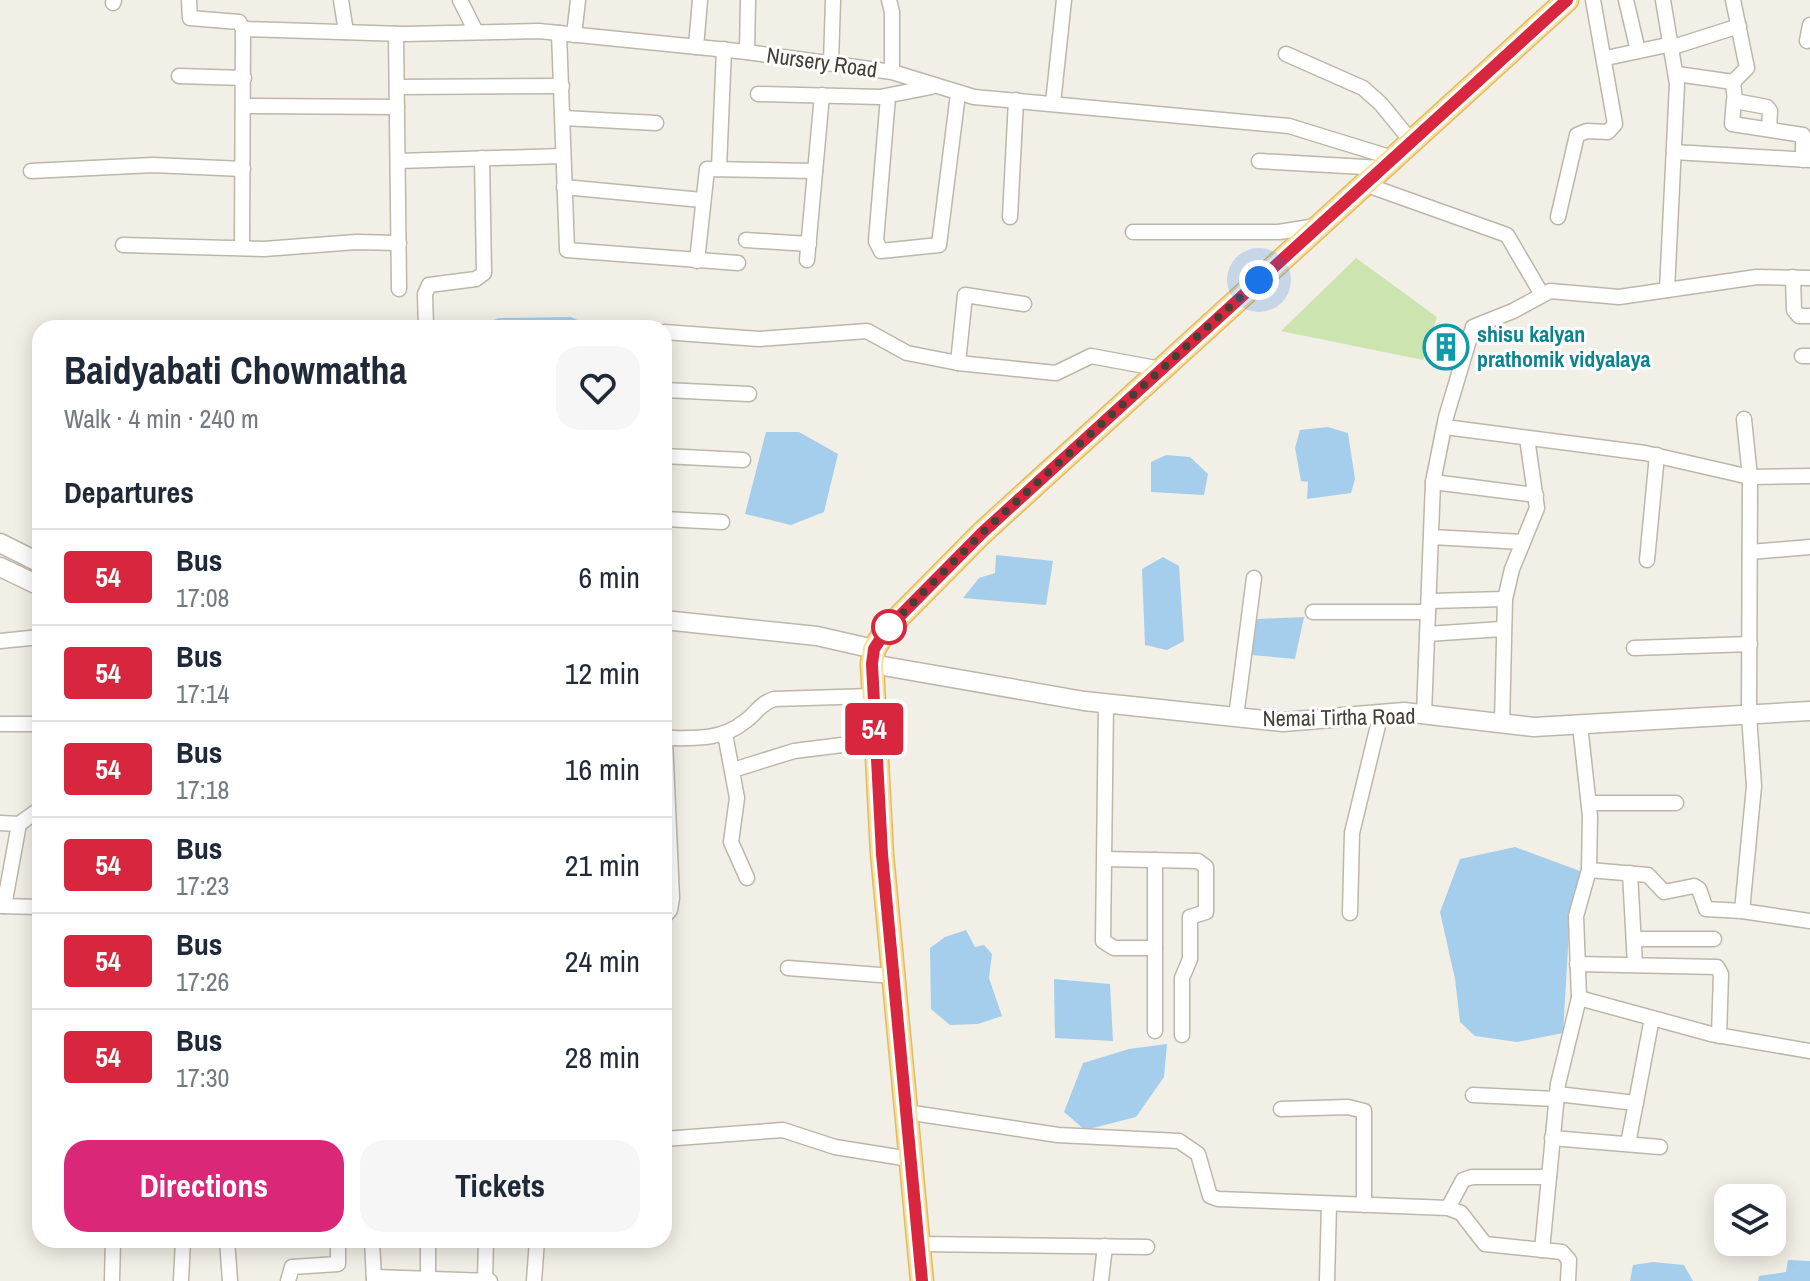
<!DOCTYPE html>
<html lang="en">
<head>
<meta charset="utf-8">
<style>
  :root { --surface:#fff; --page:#f6f6f7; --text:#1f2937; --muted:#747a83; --line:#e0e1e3; --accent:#db2777 }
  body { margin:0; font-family:"Archivo Narrow",sans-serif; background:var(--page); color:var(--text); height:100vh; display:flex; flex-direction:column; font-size:30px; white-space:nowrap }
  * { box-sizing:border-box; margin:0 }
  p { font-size:26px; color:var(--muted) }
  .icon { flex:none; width:44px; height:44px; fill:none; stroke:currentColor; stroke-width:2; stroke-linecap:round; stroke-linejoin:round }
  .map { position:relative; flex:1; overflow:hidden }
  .sheet { position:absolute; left:32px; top:320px; width:640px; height:928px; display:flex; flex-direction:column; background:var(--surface); border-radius:24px; box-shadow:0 4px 20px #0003 }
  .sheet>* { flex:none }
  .badge { padding:0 16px; border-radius:6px; font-size:28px; line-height:52px }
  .buttons { position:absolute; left:1714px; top:1184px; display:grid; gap:16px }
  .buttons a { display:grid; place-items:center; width:72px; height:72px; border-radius:16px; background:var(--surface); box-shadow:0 4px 20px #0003; font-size:40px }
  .you { position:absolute; width:40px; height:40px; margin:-20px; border:6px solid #fff; border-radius:50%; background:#1a73e8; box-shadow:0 0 0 12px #1a73e833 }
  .map>.badge { position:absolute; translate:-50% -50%; box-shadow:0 0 0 4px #fff }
  h2 { padding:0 32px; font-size:30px; line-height:72px }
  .round { display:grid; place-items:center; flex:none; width:84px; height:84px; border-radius:24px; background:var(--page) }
  .overview { display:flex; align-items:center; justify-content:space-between; height:136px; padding:0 32px }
  h1 { font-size:38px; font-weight:800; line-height:60px }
  .action { display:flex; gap:16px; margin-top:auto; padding:16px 32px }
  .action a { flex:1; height:92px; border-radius:24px; background:var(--accent); color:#fff; font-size:32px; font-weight:800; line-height:92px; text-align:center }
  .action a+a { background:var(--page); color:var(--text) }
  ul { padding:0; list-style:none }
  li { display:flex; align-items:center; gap:24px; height:96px; padding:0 32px; border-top:2px solid var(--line) }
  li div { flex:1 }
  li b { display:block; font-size:30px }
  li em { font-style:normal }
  li .badge { min-width:88px; font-weight:700; text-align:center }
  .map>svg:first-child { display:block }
  .green { fill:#cce5b0 }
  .water { fill:#a5ceed }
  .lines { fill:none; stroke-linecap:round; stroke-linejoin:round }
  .minor-casing { stroke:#bdb7a9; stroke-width:17 }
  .tertiary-casing { stroke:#bdb7a9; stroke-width:21 }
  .primary-casing { stroke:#debd68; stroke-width:25 }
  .minor { stroke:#fff; stroke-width:14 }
  .tertiary { stroke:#fff; stroke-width:18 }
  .primary { stroke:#f9df98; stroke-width:22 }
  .line-casing { stroke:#fff; stroke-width:18 }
  .line { stroke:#d7263d; stroke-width:12 }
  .walk { stroke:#453f36; stroke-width:8; stroke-dasharray:0 14.4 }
  .stop-dot { fill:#fff; stroke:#d7263d; stroke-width:4 }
  .labels { text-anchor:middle; stroke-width:6; stroke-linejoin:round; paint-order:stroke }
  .street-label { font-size:22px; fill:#453f36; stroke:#fff }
  .culture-label { font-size:22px; font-weight:bold; fill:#0d838f; stroke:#fff; text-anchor:start }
</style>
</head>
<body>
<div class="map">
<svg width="1810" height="1281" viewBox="0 0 1810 1281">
  <rect width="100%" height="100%" fill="#f2efe6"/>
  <path class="green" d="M 1356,258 L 1437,317 L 1423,360 L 1281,331 Z"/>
  <g class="water">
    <path d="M 571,317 L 595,328 L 473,328 L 499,318 Z"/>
    <path d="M 1328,427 L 1348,433 L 1355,479 L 1351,493 L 1307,499 L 1308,482 L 1301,481 L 1295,448 L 1300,430 Z"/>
    <path d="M 766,432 L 799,432 L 838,454 L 824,512 L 791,525 L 745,514 Z"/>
    <path d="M 1166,455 L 1190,457 L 1208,474 L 1204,495 L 1151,492 L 1151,462 Z"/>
    <path d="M 996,555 L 1053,561 L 1046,605 L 963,598 L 979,578 L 995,573 Z"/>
    <path d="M 1163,557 L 1179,566 L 1184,641 L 1167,650 L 1145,645 L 1142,569 Z"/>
    <path d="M 1304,617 L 1295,659 L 1252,655 L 1257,619 Z"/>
    <path d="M 1515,847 L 1580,871 L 1569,932 L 1563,1033 L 1517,1042 L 1475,1036 L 1460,1022 L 1455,979 L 1440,912 L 1460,859 Z"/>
    <path d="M 966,930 L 975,947 L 984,945 L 992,954 L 989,978 L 1002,1016 L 978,1024 L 950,1025 L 931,1009 L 930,948 L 945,937 Z"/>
    <path d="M 1054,979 L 1110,984 L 1113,1041 L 1055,1038 Z"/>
    <path d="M 1167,1044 L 1164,1077 L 1136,1117 L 1085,1130 L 1064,1112 L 1083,1063 L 1129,1049 Z"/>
    <path d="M 1788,1260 L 1810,1261 L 1810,1281 L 1758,1281 L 1759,1276 L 1786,1272 Z"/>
    <path d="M 1653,1262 L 1684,1265 L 1693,1281 L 1630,1281 L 1633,1265 Z"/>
  </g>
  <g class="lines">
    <g class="minor-casing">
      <g id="minor">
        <path d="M 189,0 L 190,18 L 239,22 L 243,29 L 242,248"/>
        <path d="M 341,0 L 346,32"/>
        <path d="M 460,0 L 476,32"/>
        <path d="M 889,0 L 892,12 L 892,72"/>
        <path d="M 1626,0 L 1638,51"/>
        <path d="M 1663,0 L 1677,84 L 1667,290"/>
        <path d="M 113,3 L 114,0"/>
        <path d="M 243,29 L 403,34 L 539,31 L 747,52 L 892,72 L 974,97 L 1289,126 L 1393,158"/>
        <path d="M 559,33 L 567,250 L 738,263"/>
        <path d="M 396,34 L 399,289"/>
        <path d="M 574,35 L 578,0"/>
        <path d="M 1807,41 L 1810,25"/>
        <path d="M 696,47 L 700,0"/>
        <path d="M 1673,47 L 1739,26"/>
        <path d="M 747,52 L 748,0"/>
        <path d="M 1286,54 L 1363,88 L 1381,104 L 1411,141"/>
        <path d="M 1606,58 L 1672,44"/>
        <path d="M 831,62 L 833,0"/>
        <path d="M 1677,74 L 1733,82 L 1735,101 L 1767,107 L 1770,111 L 1769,129"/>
        <path d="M 179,76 L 244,78"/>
        <path d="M 1733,82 L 1747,68 L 1733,0"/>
        <path d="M 397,87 L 562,86"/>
        <path d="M 758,94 L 880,97 L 931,87"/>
        <path d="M 888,97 L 876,241 L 881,251 L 939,245 L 958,94"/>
        <path d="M 1734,100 L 1732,124 L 1803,135 L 1803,160"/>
        <path d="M 1053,103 L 1064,0"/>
        <path d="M 243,106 L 397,107"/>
        <path d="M 563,118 L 656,123"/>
        <path d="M 1674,152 L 1810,160"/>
        <path d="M 398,161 L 562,156"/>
        <path d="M 1259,161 L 1382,168"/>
        <path d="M 719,168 L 724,49"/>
        <path d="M 31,171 L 153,165 L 243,169"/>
        <path d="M 1364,184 L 1507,235 L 1541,293"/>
        <path d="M 564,187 L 702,200"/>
        <path d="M 1010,217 L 1016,100"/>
        <path d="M 1558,217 L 1577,135 L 1587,131 L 1608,132 L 1615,124 L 1593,0"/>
        <path d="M 1133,232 L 1279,232 L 1316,226"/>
        <path d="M 746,240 L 809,244"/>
        <path d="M 123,245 L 264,249 L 356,242 L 399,243"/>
        <path d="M 807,260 L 822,95"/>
        <path d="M 697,261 L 707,169 L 815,171"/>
        <path d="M 1793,277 L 1794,310 L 1799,316 L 1810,316"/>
        <path d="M 426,328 L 425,294 L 429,285 L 476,279 L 484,273 L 482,158"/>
        <path d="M 664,332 L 759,339 L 867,331 L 907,353 L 958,363 L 1056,373 L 1091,356 L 1161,369"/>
        <path d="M 1802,356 L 1810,356"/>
        <path d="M 958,363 L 965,295 L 1024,304"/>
        <path d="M 664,390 L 749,394"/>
        <path d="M 1744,419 L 1750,477 L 1749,715 L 1754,786 L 1742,911 L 1810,921"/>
        <path d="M 1445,427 L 1645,453 L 1750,477 L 1810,476"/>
        <path d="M 664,456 L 743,460"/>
        <path d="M 1433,482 L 1536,495"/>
        <path d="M 664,519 L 722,522"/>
        <path d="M 1432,537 L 1522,542"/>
        <path d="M 1750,552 L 1810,547"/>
        <path d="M 1647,560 L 1657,455"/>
        <path d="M 1429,601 L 1505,599"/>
        <path d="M 1313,612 L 1428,612"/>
        <path d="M 1427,634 L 1502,629"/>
        <path d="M 0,641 L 40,637"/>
        <path d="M 1634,648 L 1750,644"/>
        <path d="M 1106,703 L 1103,941 L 1114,948 L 1155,948"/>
        <path d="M 1424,714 L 1433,482 L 1446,417 L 1473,327 L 1513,311 L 1550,291 L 1619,297 L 1757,277 L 1810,278"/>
        <path d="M 1236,717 L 1254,578"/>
        <path d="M 1502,723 L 1505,599 L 1512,569 L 1537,508 L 1527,438"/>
        <path d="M 0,724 L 40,724"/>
        <path d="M 725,734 L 737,798 L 731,842 L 747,878"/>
        <path d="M 664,738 C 692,738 721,741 744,722 C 756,714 759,704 774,699 L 871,696"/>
        <path d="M 733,770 L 794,751 L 874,741"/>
        <path d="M 1589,803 L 1676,803"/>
        <path d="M 0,823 L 19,824"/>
        <path d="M 1105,859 L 1198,861 L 1206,867 L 1206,912 L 1190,917 L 1190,959 L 1182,978 L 1182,1035"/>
        <path d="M 1589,870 L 1648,875 L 1664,892 L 1694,886 L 1699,889 L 1706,909 L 1742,911"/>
        <path d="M 1630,873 L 1635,964"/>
        <path d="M 0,906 L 40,907"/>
        <path d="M 4,906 L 19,824 L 40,809"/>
        <path d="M 1350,913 L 1352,833 L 1381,713"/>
        <path d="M 664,917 L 670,910 L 672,898 L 665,739"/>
        <path d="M 1634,939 L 1714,939"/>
        <path d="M 1577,964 L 1717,967 L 1721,974 L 1719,1036"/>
        <path d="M 788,968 L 893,976"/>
        <path d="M 1579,998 L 1711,1034 L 1810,1051"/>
        <path d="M 1155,1031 L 1155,860"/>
        <path d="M 1557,1094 L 1636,1103"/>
        <path d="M 1473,1095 L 1556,1099"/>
        <path d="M 1281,1109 L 1348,1107 L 1364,1111 L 1364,1205"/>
        <path d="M 906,1112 L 1058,1135 L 1179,1141 L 1198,1154 L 1210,1196 L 1218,1199 L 1448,1208 L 1461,1213 L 1485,1244 L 1562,1252 L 1569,1260 L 1568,1281"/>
        <path d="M 1552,1138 L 1660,1147"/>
        <path d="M 664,1139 L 783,1130 L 835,1147 L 910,1159"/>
        <path d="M 1628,1144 L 1652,1018"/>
        <path d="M 1448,1208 L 1463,1180 L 1472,1177 L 1549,1177"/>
        <path d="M 227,1240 L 230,1281"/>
        <path d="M 372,1240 L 374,1281"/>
        <path d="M 428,1240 L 428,1279"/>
        <path d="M 919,1244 L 1147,1247"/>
        <path d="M 1542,1250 L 1558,1084 L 1579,998 L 1576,916 L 1589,870 L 1590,816 L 1580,725"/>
        <path d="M 374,1277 L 490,1281"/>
        <path d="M 112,1281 L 113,1240"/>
        <path d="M 181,1281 L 183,1240"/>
        <path d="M 288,1281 L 292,1267 L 338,1264 L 338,1240"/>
        <path d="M 485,1281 L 486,1240"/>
        <path d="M 534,1281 L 537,1240"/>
        <path d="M 1101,1281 L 1105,1246"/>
        <path d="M 1327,1281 L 1329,1204"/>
      </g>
    </g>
    <g class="tertiary-casing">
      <g id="tertiary">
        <path d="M 0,543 L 40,563"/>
        <path d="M 0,567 L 40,586"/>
        <path d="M 664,620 L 817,636 L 874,649"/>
        <path d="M 872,664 L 1084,701 L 1283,722 L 1404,712 L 1534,727 L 1810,711"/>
      </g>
    </g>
    <g class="primary-casing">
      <path id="primary" d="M 922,1281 L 882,854 L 872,664 L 874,649 L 886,630 L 982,533 L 1567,0"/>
    </g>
    <use href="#minor" class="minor"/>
    <use href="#tertiary" class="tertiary"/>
    <use href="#primary" class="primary"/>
  </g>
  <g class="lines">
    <g class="line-casing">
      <path id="line" d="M 922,1281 L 882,854 L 872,664 L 874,649 L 886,630 L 982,533 L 1567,0"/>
    </g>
    <use href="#line" class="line"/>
    <path class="walk" d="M 889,627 L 886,630 L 982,533 L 1259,280"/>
  </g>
  <defs>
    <g id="building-ring" transform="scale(2.3)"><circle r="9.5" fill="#fff" stroke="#0f9aa8" stroke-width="1.5"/><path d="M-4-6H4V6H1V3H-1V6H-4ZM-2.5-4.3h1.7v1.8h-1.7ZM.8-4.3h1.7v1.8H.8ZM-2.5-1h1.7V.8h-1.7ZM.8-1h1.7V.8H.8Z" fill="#0f9aa8"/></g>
  </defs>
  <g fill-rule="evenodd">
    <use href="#building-ring" x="1446" y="347"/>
  </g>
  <circle class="stop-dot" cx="889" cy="627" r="16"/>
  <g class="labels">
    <g class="street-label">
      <text transform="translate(822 62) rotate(8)" y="8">Nursery Road</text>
      <text transform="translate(1339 717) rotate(-1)" y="8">Nemai Tirtha Road</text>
    </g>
    <g class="culture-label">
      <text x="1477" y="342">shisu kalyan<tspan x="1477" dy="25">prathomik vidyalaya</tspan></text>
    </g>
  </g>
</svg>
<div class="buttons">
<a><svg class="icon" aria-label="layers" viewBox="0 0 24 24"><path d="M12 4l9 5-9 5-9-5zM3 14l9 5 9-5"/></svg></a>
</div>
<div class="you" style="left:1259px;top:280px"></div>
<b class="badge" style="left:874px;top:729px;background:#d7263d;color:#fff">54</b>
<section class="sheet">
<div class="overview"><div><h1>Baidyabati Chowmatha</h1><p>Walk · 4 min · 240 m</p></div><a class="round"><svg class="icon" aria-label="heart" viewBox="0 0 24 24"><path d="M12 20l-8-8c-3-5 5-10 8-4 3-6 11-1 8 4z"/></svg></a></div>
<h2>Departures</h2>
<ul>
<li><span class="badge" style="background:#d7263d;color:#fff">54</span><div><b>Bus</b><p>17:08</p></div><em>6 min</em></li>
<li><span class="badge" style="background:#d7263d;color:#fff">54</span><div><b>Bus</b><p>17:14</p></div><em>12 min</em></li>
<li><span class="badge" style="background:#d7263d;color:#fff">54</span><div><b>Bus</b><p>17:18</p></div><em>16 min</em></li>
<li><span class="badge" style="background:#d7263d;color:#fff">54</span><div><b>Bus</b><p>17:23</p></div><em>21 min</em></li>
<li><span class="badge" style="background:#d7263d;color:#fff">54</span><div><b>Bus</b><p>17:26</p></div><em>24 min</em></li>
<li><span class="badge" style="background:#d7263d;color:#fff">54</span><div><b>Bus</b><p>17:30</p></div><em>28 min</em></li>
</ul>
<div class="action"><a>Directions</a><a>Tickets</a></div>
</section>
</div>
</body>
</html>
